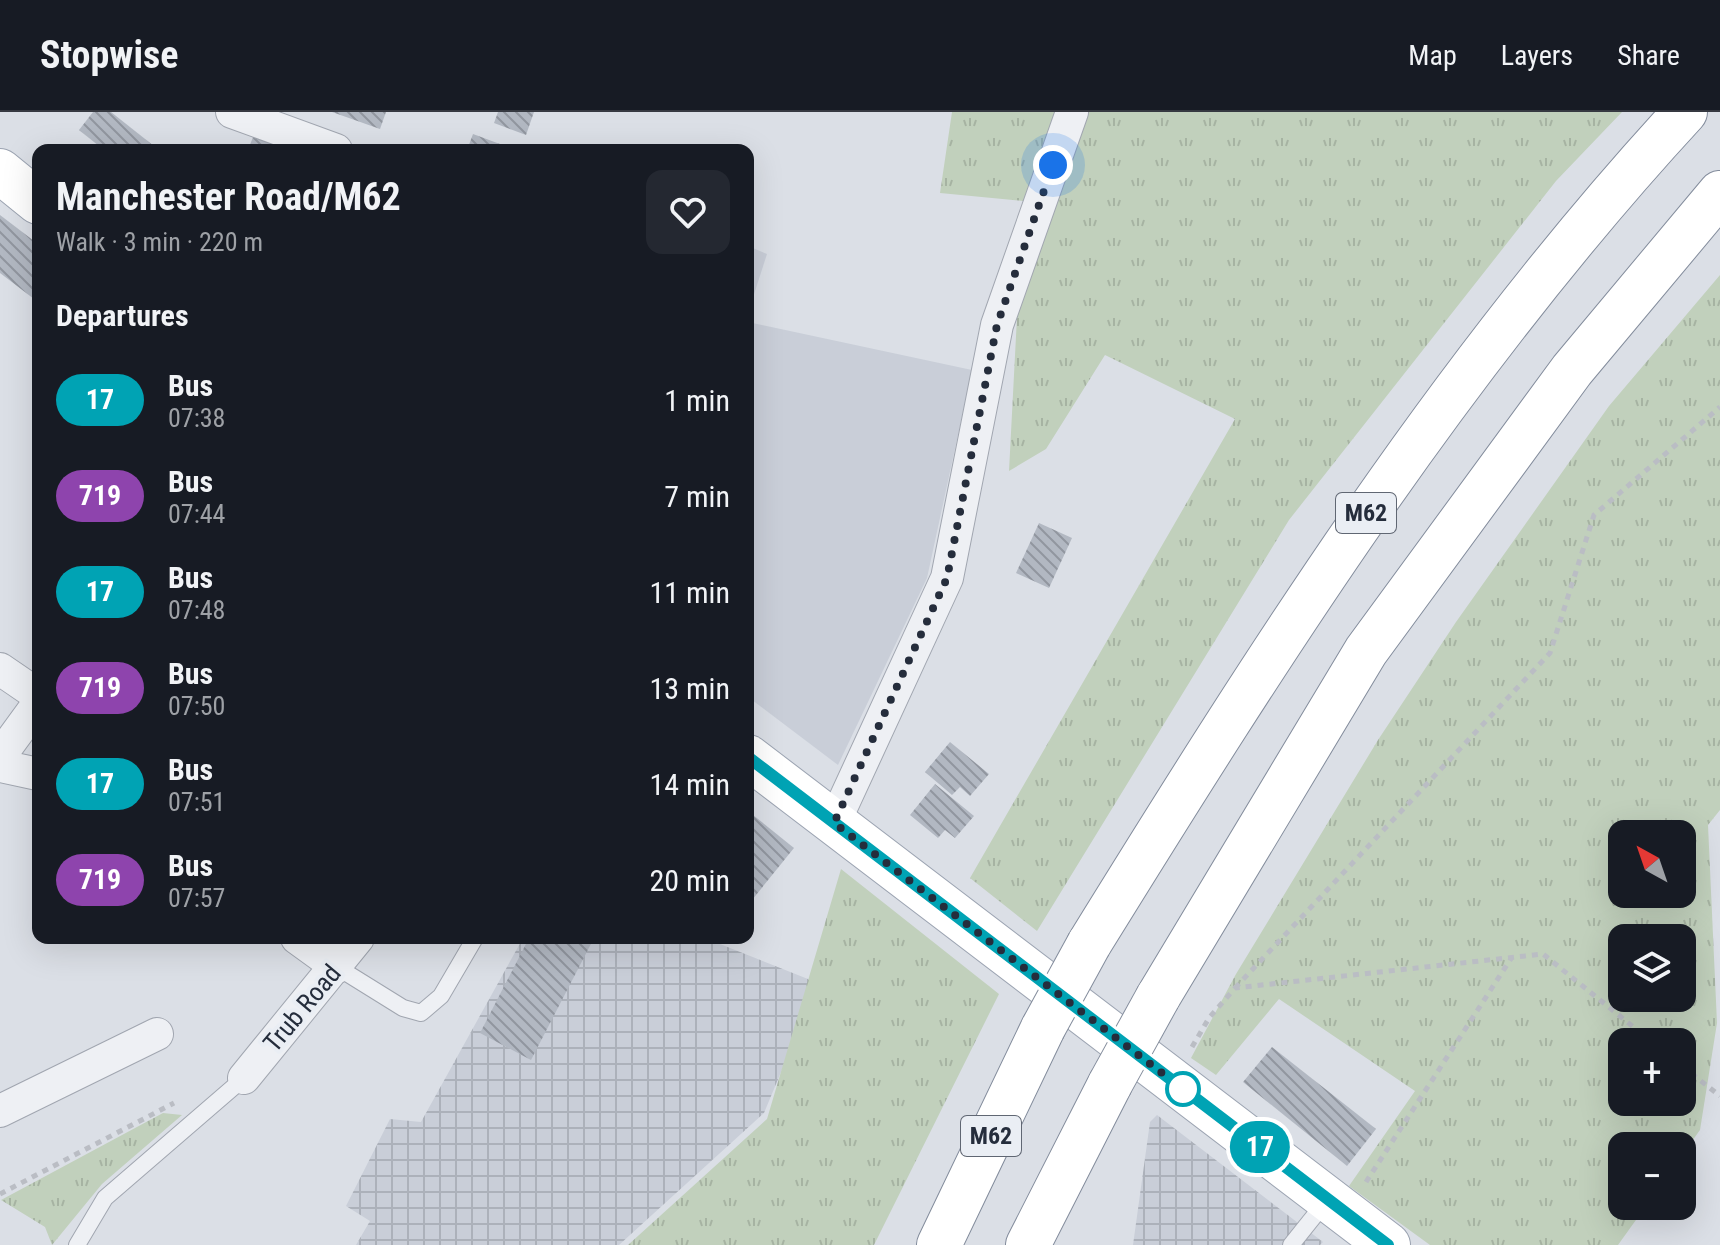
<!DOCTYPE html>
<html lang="en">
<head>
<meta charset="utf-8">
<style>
  :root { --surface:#171b24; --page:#242831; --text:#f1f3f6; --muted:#9ea1a6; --line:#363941 }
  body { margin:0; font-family:"Roboto Condensed",sans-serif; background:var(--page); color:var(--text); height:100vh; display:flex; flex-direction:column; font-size:30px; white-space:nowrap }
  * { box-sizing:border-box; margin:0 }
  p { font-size:26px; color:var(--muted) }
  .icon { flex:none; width:44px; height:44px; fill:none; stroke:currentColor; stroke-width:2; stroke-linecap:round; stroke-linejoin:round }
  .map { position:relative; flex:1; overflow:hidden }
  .drawer { position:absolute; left:32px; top:32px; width:722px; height:800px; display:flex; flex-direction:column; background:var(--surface); border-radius:16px; box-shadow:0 8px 32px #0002 }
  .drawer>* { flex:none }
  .badge { padding:0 16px; border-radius:26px; font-size:28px; line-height:52px }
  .needle { width:52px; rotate:320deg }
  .controls { position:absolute; left:1608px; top:708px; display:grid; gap:16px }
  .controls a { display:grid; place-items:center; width:88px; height:88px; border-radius:16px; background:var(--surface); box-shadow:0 8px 32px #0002; font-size:40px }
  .you { position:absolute; width:40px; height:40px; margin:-20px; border:6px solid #fff; border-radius:50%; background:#1a73e8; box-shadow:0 0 0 12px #1a73e833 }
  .map>.badge { position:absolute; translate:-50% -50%; box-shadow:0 0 0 4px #fff }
  h2 { padding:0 24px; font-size:30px; line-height:72px }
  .round { display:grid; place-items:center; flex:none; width:84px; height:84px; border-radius:16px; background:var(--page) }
  .overview { display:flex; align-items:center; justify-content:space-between; height:136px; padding:0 24px }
  h1 { font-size:38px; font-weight:700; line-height:60px }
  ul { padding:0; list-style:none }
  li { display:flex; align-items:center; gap:24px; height:96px; padding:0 24px }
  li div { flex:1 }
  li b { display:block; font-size:30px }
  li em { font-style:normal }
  li .badge { min-width:88px; font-weight:700; text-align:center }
  header { display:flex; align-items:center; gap:48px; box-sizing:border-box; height:112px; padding:0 40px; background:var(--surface); border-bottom:2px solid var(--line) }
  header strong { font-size:38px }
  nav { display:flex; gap:44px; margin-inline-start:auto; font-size:28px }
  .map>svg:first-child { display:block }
  .built { fill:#c9ced8 }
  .industrial { fill:url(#industrial-grid) }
  .grass { fill:url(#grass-tufts); fill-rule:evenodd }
  .building { fill:url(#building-back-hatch) }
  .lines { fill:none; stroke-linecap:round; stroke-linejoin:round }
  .lane-casing { stroke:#a1a6b0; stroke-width:18 }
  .street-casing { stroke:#a1a6b0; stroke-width:34 }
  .primary-casing { stroke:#9ba3b1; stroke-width:46 }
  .highway-casing { stroke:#838c9c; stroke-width:46 }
  .path { stroke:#babdc4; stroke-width:5; stroke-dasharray:6 6; stroke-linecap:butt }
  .lane { stroke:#eef0f4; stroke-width:16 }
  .street { stroke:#eef0f4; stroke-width:32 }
  .primary { stroke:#fff; stroke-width:44 }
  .highway { stroke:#fff; stroke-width:44 }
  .highway-bridge-casing { stroke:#838c9c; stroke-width:46; stroke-linecap:butt }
  .highway-bridge { stroke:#fff; stroke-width:44 }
  .line-casing { stroke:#fff; stroke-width:18 }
  .line { stroke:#00a3b4; stroke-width:12 }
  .walk { stroke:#252d3c; stroke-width:8; stroke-dasharray:0 14.4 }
  .stop-dot { fill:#fff; stroke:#00a3b4; stroke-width:4 }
  .labels { text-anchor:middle; stroke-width:8; stroke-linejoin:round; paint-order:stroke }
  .shield { fill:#eaeef4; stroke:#606773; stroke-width:2 }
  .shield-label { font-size:24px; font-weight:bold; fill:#252d3c }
  .street-label { font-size:26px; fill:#252d3c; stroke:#eaeef4 }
</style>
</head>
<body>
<header>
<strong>Stopwise</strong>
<nav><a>Map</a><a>Layers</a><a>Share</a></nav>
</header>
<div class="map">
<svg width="1720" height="1133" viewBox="0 0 1720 1133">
  <defs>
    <pattern id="industrial-grid" width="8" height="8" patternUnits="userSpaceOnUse" patternTransform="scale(2)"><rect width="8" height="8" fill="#c9ced8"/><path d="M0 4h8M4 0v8" fill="none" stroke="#acb1ba"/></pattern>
    <pattern id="grass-tufts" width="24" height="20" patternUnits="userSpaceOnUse" patternTransform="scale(2)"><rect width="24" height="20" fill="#c1d0bc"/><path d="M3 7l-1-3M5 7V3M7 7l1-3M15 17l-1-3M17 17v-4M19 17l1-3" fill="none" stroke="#a6b3a2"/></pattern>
    <pattern id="building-back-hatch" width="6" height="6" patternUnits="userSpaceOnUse" patternTransform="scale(2)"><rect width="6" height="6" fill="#b2b8c2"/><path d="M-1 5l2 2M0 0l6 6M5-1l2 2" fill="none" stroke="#91969f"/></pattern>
  </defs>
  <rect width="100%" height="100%" fill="#dbdfe6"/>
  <g class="built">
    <path d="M 748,134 L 767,142 L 748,201 Z"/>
    <path d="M 748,210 L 972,258 L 927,466 L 838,653 L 748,585 Z"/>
  </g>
  <g class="industrial">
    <path d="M 523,826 L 724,826 L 720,832 L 818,871 L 764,1001 L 619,1133 L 356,1133 L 370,1109 L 346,1094 L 390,1007 L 421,1010 Z"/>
    <path d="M 1157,1003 L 1323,1130 L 1320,1133 L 1133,1133 L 1150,1010 Z"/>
  </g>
  <g class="grass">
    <path d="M 952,0 L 1622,0 L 1556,69 L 1289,408 L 1037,819 L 970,766 L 1235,307 L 1105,243 L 1046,337 L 1009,359 L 1023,89 L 940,81 Z"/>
    <path d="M 1720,163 L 1720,698 L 1708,713 L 1717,911 L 1700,1018 L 1682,1043 L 1682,1034 L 1622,1034 L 1622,1094 L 1646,1094 L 1618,1133 L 1430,1133 L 1349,1074 L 1415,979 L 1279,887 L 1216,963 L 1191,946 L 1236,862 L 1378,628 L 1456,510 L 1609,294 ZM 1622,722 L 1682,722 L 1682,782 L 1622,782 ZM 1682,826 L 1682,886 L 1622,886 L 1622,826 ZM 1622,930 L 1682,930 L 1682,990 L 1622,990 Z"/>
    <path d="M 841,757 L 999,882 L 874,1133 L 628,1133 L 767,1007 Z"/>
    <path d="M 163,1001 L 182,1003 L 102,1072 L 52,1133 L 45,1115 L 1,1088 Z"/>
  </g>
  <g class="building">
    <path d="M 93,0 L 111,0 L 159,38 L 104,38 L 79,18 Z"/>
    <path d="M 332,0 L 386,0 L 380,17 Z"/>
    <path d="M 498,0 L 534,0 L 526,23 L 494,11 Z"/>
    <path d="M 473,22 L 516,38 L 467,38 Z"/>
    <path d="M 253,25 L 275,33 L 288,38 L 248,38 Z"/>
    <path d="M 0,103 L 38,132 L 38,190 L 0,161 Z"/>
    <path d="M 1039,411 L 1072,426 L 1049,476 L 1016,461 Z"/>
    <path d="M 950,630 L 989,662 L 970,684 L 960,675 L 952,683 L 925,660 Z"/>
    <path d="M 935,672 L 974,704 L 955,726 L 945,718 L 938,726 L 910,703 Z"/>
    <path d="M 748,699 L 794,736 L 752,788 L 748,785 Z"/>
    <path d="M 529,826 L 594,826 L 531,948 L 480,921 Z"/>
    <path d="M 1272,935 L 1376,1017 L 1347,1054 L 1243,970 Z"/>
  </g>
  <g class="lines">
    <g class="lane-casing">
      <g id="lane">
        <path d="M 337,855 L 403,896 L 421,901 L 441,884 L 475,826"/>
        <path d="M 77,1133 L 105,1086 L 244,966"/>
        <path d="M 1291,1133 L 1327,1088"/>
      </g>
    </g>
    <g class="street-casing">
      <g id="street">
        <path d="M 232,0 L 336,38"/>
        <path d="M 0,557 L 38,583"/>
        <path d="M 0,644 L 38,592"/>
        <path d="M 0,654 L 38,662"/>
        <path d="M 834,711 L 947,466 L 997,213 L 1072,0"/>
        <path d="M 297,826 L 337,855"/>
        <path d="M 244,966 L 358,826"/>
        <path d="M 0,999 L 157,922"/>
      </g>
    </g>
    <g class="primary-casing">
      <g id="primary">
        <path d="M 0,59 L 38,90"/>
        <path d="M 748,645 L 1388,1133"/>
      </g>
    </g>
    <g class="highway-casing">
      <g id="highway">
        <path d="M 1089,832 C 1269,541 1452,252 1685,0"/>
        <path d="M 1158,885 L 1366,539 L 1572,258 L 1720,81"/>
        <path d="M 939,1133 L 1043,916"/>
        <path d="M 1028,1133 L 1110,972"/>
      </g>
    </g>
    <g class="path">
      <path d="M 1235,876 L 1550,541 L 1594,403 L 1720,295"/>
      <path d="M 1192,935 L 1209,906 L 1235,876 L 1543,842 L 1652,930"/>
      <path d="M 1682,954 L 1720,984"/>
      <path d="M 1366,1070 L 1512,845"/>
      <path d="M 0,1082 L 174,991"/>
    </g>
    <use href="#lane" class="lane"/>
    <use href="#street" class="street"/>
    <use href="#primary" class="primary"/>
    <use href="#highway" class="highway"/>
    <g class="highway-bridge-casing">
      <g id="highway-bridge">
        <path d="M 1043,916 L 1089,832"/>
        <path d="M 1110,972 L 1158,885"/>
      </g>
    </g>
    <use href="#highway-bridge" class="highway-bridge"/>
  </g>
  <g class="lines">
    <g class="line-casing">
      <path id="line" d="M 748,645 L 1388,1133"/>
    </g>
    <use href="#line" class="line"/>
    <path class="walk" d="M 1053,53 L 997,213 L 947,466 L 834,711 L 1183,977"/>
  </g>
  <circle class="stop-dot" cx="1183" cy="977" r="16"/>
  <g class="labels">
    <g class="shield">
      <rect x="1336" y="381" width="60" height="40" rx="6"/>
      <rect x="961" y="1004" width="60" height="40" rx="6"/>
    </g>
    <g class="shield-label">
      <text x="1366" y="409">M62</text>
      <text x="991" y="1032">M62</text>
    </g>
    <g class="street-label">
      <text transform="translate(302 896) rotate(-50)" y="9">Trub Road</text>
    </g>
  </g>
</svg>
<div class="controls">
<a><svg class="needle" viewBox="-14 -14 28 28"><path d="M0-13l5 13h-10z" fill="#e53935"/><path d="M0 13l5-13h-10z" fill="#9ea1a6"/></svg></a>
<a><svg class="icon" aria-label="layers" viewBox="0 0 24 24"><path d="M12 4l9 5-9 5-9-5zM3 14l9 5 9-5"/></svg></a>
<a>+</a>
<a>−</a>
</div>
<div class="you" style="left:1053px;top:53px"></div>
<b class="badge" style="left:1260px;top:1035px;background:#00a3b4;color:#fff">17</b>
<section class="drawer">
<div class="overview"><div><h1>Manchester Road/M62</h1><p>Walk · 3 min · 220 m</p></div><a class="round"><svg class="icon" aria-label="heart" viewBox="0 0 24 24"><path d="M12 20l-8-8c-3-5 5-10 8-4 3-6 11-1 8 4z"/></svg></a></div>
<h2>Departures</h2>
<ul>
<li><span class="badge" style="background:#00a3b4;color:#fff">17</span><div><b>Bus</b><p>07:38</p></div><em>1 min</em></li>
<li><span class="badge" style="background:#8e44ad;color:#fff">719</span><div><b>Bus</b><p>07:44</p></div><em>7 min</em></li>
<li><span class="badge" style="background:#00a3b4;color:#fff">17</span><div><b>Bus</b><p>07:48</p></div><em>11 min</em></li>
<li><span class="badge" style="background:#8e44ad;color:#fff">719</span><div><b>Bus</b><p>07:50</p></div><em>13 min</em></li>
<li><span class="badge" style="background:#00a3b4;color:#fff">17</span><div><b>Bus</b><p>07:51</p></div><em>14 min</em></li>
<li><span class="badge" style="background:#8e44ad;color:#fff">719</span><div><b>Bus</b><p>07:57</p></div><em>20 min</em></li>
</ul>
</section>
</div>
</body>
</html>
